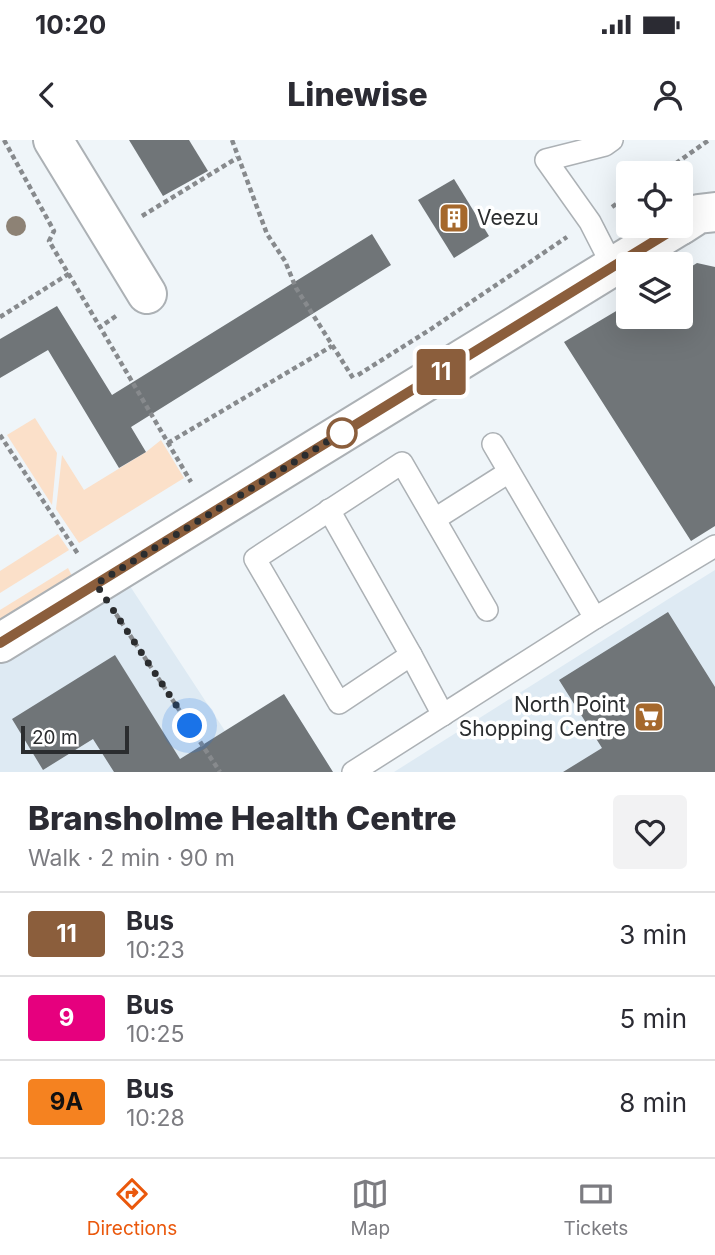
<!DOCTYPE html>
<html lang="en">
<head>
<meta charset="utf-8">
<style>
  :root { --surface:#fff; --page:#f2f2f3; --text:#2b2b33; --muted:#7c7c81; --line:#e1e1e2; --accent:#ea580c }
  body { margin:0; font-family:Inter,sans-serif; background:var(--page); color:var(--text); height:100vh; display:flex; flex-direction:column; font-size:26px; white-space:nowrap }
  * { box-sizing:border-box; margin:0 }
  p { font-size:23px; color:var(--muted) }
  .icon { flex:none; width:38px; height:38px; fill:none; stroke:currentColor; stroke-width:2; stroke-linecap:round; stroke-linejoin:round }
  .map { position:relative; height:632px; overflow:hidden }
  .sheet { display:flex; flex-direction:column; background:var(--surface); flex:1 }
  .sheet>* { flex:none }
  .badge { padding:0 14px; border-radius:5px; font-size:24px; line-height:46px }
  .buttons { position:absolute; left:616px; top:21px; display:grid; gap:14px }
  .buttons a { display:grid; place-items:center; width:77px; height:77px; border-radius:7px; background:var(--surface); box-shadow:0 7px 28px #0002; font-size:35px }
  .scale { position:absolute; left:21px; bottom:18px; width:108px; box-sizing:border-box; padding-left:7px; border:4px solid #2b2d2f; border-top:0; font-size:19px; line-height:24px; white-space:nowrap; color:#2b2d2f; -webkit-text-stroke:5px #fff; paint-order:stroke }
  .you { position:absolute; width:35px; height:35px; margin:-18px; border:5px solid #fff; border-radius:50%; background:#1a73e8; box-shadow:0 0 0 10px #1a73e833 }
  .map>.badge { position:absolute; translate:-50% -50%; box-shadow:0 0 0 4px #fff }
  .round { display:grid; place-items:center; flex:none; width:74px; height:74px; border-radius:7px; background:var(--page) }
  .headline { display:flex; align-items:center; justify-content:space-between; height:119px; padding:0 28px }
  h1 { font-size:33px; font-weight:800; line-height:52px }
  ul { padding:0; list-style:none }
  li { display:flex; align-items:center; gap:21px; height:84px; padding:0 28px; border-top:2px solid var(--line) }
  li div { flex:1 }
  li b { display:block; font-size:26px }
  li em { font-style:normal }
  li .badge { min-width:77px; font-weight:700; text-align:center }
  .status { display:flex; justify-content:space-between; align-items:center; height:49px; padding:0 35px; background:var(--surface); direction:ltr }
  .status svg { height:19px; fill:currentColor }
  header { display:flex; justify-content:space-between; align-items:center; height:91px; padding:0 28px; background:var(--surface); font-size:32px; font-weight:800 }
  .tab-bar { display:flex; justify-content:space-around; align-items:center; height:98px; border-top:2px solid var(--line); background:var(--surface); font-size:19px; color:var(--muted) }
  .tab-bar a { display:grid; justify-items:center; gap:4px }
  .tab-bar .selected { color:var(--accent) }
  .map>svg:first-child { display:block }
  .built { fill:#deeaf3 }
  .green { fill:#fbe0c9 }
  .building { fill:#707578 }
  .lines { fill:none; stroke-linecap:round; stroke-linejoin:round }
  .service-casing { stroke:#acb1b5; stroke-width:24 }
  .minor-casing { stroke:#acb1b5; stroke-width:42 }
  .path { stroke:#878a8d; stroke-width:4.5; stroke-dasharray:5 3.5; stroke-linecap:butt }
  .service { stroke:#fff; stroke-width:21 }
  .minor { stroke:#fff; stroke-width:38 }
  .tree { fill:#8d8275 }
  .line-casing { stroke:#fff; stroke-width:16 }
  .line { stroke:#8b5e3c; stroke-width:10 }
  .walk { stroke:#2b2d2f; stroke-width:7; stroke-dasharray:0 12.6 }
  .stop-dot { fill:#fff; stroke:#8b5e3c; stroke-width:3.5 }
  .labels { text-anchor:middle; stroke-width:7; stroke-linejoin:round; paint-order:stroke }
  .poi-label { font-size:21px; fill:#2b2d2f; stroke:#fff; text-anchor:start }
</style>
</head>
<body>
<div class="status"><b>10:20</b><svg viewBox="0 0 49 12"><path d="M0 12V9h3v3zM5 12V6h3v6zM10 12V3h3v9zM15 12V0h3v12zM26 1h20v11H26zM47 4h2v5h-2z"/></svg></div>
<header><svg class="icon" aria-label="back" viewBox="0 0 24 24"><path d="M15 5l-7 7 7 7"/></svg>Linewise<svg class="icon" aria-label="person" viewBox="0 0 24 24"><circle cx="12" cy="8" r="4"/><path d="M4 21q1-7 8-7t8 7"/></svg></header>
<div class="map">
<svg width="715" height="632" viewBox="0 0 715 632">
  <rect width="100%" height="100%" fill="#eff5f9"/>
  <g class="built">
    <path d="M 109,414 L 225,591 L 284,554 L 333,632 L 0,632 L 0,481 Z"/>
    <path d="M 715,430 L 715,632 L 394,632 L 670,458 Z"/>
  </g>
  <g class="green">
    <path d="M 35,278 L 57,313 L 52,365 L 7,295 Z"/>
    <path d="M 161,300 L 184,338 L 79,403 L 56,369 L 62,315 L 84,350 L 146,312 Z"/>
    <path d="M 58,394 L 69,410 L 0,453 L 0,431 Z"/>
    <path d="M 68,428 L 72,436 L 0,481 L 0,470 Z"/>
  </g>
  <g class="building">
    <path d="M 129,0 L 189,0 L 208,31 L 163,56 Z"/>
    <path d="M 454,39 L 489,96 L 454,118 L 418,60 Z"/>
    <path d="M 372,94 L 391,125 L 131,287 L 146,312 L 119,328 L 48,210 L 0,238 L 0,199 L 57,166 L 112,255 Z"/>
    <path d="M 697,123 L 715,127 L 715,386 L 691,401 L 564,202 L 628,164 L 628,177 L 681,177 L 681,133 Z"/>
    <path d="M 668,472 L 715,547 L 715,632 L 563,632 L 602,608 L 559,540 Z"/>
    <path d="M 115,515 L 180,619 L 284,554 L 333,632 L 114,632 L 93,599 L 43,630 L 12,579 Z"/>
  </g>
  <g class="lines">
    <g class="service-casing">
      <g id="service">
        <path d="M 612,0 L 605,5 L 546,20 L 590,82 L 613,127"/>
        <path d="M 493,304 L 595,478"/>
        <path d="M 329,370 L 411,515"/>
        <path d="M 435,379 L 509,332"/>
        <path d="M 443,575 L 411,515 L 339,563 L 255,419 L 402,323 L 487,470"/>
        <path d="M 353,632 L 595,478 L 715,406"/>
      </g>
    </g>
    <g class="minor-casing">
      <g id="minor">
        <path d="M 53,0 L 147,154"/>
        <path d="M 681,85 L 698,74 L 715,72"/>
        <path d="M 0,503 L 679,86"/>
      </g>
    </g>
    <g class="path">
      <path d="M 4,0 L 54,91 L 49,101 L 100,187"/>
      <path d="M 232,0 L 267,94 L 285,121 L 296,148 L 353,238"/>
      <path d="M 662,33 L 709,0"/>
      <path d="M 612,67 L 628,56"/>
      <path d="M 142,76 L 237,18"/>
      <path d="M 116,176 L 100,187 L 191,342"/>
      <path d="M 0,177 L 70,133"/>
      <path d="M 358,235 L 431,189 L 567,97"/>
      <path d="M 0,295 L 78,414"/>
      <path d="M 168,303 L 332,206"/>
      <path d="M 116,474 L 220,632"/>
    </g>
    <use href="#service" class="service"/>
    <use href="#minor" class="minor"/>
  </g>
  <circle class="tree" cx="16" cy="86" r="10"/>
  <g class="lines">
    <g class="line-casing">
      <path id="line" d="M 0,503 L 679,86"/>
    </g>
    <use href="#line" class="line"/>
    <path class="walk" d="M 190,586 L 96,444 L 351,287 L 342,293"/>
  </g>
  <defs>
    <g id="building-square" transform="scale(1.575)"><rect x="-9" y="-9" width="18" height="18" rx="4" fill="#a5682c" stroke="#fff"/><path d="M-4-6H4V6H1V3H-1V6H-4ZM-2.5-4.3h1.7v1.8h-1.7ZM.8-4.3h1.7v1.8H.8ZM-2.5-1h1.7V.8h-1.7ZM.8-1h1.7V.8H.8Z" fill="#fff"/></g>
    <g id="supermarket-square" transform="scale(1.575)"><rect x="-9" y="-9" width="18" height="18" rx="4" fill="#a5682c" stroke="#fff"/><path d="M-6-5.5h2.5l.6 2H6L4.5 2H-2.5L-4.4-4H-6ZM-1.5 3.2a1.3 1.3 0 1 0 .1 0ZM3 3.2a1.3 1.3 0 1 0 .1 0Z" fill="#fff"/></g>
  </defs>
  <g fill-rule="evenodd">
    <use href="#building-square" x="454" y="78"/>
    <use href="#supermarket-square" x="649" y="577"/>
  </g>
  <circle class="stop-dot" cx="342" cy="293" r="14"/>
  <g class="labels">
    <g class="poi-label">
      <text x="477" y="85">Veezu</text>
      <text x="626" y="572" text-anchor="end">North Point<tspan x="626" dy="24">Shopping Centre</tspan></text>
    </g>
  </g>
</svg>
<div class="buttons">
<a><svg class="icon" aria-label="locate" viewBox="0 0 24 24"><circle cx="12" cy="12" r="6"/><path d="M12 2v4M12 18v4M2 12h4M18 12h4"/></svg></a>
<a><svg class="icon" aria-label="layers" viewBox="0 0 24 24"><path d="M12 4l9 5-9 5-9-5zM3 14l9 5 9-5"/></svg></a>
</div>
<div class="scale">20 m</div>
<div class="you" style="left:190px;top:586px"></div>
<b class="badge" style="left:441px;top:232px;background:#8b5e3c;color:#fff">11</b>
</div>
<section class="sheet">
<div class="headline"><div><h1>Bransholme Health Centre</h1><p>Walk · 2 min · 90 m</p></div><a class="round"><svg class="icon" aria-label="heart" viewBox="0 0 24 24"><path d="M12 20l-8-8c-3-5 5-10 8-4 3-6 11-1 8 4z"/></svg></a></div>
<ul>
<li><span class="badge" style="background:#8b5e3c;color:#fff">11</span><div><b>Bus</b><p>10:23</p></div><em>3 min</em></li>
<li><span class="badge" style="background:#e6007e;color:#fff">9</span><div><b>Bus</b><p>10:25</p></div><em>5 min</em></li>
<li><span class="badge" style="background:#f58220;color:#111">9A</span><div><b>Bus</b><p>10:28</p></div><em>8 min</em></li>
</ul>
</section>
<nav class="tab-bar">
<a class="selected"><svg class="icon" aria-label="directions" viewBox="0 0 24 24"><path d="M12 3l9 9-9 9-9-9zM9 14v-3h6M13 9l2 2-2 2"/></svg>Directions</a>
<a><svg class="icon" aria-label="map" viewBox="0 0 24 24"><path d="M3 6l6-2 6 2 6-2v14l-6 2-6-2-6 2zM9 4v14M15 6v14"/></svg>Map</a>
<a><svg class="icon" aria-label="tickets" viewBox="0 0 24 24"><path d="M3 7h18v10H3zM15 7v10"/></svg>Tickets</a>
</nav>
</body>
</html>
